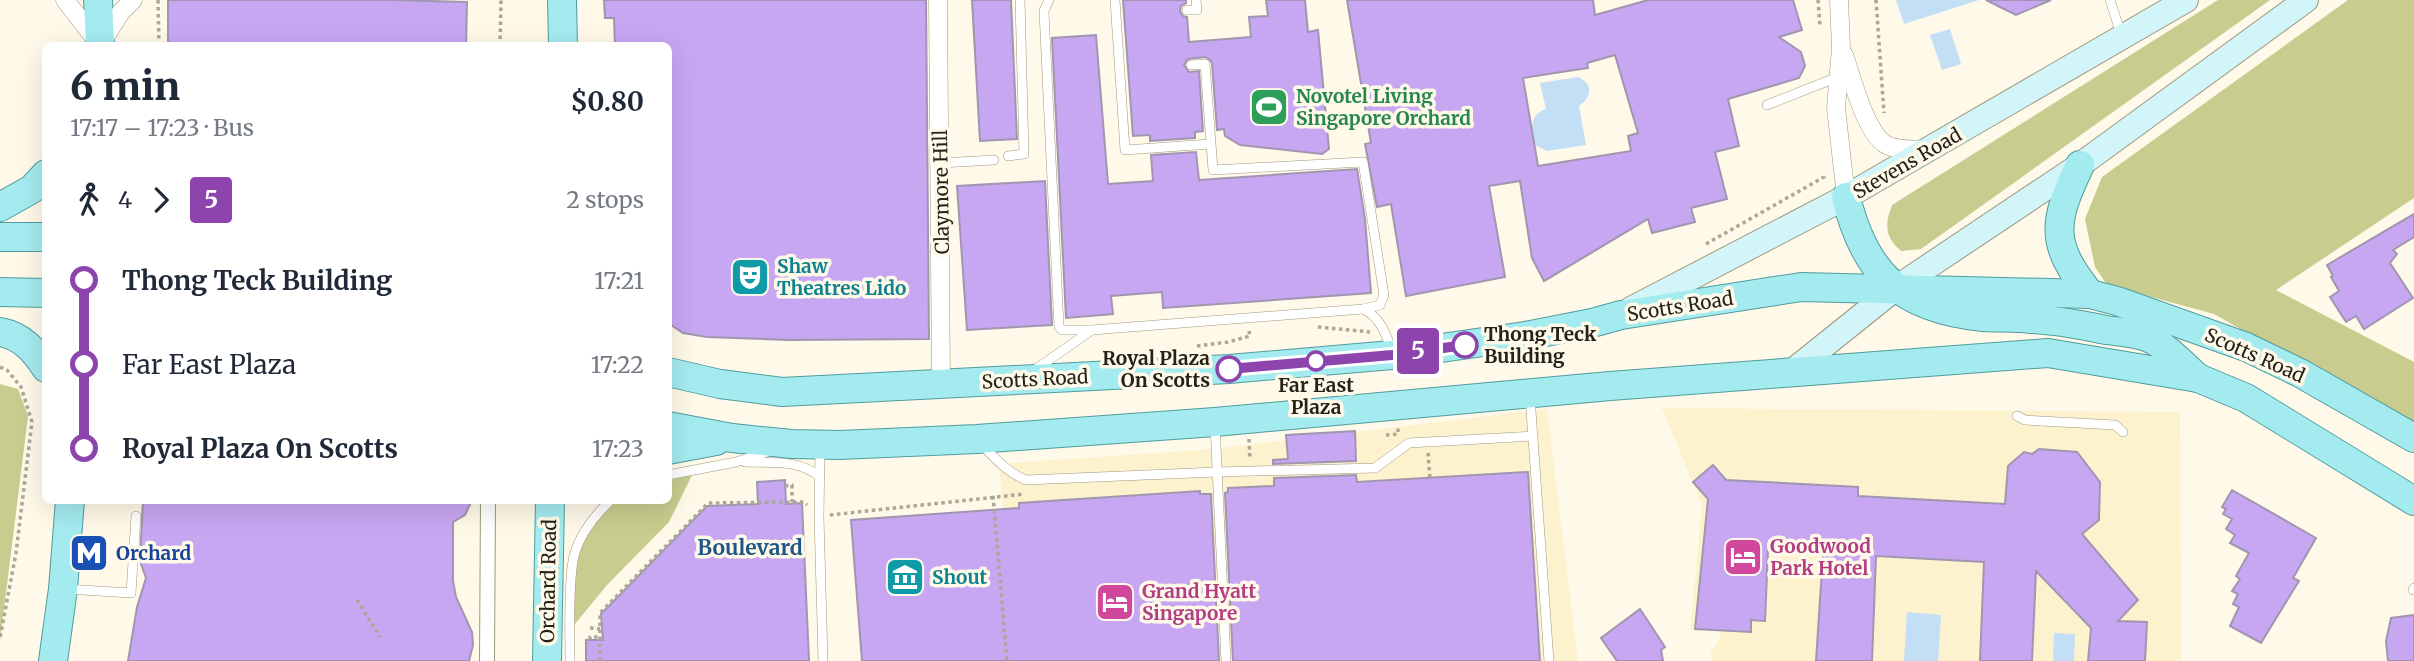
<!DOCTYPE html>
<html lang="en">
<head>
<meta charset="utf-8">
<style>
  :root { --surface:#fff; --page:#f6f6f7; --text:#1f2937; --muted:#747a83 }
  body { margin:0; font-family:Merriweather,serif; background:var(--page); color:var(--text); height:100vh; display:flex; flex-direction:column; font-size:26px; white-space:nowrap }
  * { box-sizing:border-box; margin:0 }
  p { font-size:23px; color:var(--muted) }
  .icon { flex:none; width:38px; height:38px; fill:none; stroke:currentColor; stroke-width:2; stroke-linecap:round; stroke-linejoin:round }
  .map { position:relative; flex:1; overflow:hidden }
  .sheet { position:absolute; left:42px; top:42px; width:630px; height:462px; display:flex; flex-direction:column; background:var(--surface); border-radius:10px; box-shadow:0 7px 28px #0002 }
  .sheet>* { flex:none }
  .badge { padding:0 14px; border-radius:5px; font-size:24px; line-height:46px }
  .map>.badge { position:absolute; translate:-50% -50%; box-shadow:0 0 0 4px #fff }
  .legs { display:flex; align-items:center; gap:10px; height:77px; padding:0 28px; font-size:23px }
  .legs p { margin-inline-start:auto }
  .overview { display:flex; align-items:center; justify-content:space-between; height:119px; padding:0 28px }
  h1 { font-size:38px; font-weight:800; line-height:52px }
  ul { padding:0 28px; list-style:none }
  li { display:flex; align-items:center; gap:24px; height:84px; font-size:26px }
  li i { display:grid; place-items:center; width:10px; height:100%; margin:0 9px; background:currentColor }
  li i::after { content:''; width:18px; height:18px; margin:-9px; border:5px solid; border-radius:50%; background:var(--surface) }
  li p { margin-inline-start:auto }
  li:first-child i { background:linear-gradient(#0000 50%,currentColor 0) }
  li:last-child i { background:linear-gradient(currentColor 50%,#0000 0) }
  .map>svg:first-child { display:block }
  .built { fill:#fdf2ce }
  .green { fill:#c8cc8e }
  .water { fill:#c2dff6 }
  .building { fill:#c7a6f2; stroke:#a096af; stroke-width:2; fill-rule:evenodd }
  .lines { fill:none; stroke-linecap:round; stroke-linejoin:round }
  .service-casing { stroke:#a0987e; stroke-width:10 }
  .pedestrian-casing { stroke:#a0987e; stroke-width:16 }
  .minor-casing { stroke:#a0987e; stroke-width:19 }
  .secondary-casing { stroke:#a0987e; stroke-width:26 }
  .primary-casing { stroke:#509c9e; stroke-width:30 }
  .path { stroke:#aba799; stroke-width:3.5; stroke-dasharray:3.5 3.5; stroke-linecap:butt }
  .service { stroke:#fff; stroke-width:9 }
  .pedestrian { stroke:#fff; stroke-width:14 }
  .minor { stroke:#fff; stroke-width:18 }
  .secondary { stroke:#d1f5f8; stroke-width:24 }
  .primary { stroke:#a4ebf0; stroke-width:28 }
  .line-1-casing { stroke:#fff; stroke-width:16 }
  .line-1 { stroke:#8e44ad; stroke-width:10 }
  .stop-1-dot { fill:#fff; stroke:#8e44ad; stroke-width:3.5 }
  .labels { text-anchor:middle; stroke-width:7; stroke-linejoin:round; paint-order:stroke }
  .leisure-label { font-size:19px; font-weight:bold; fill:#27864d; stroke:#fef9e8; text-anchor:start }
  .street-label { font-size:19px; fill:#252218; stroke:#fef9e8 }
  .culture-label { font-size:19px; font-weight:bold; fill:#0d838f; stroke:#fef9e8; text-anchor:start }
  .stop-label { font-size:19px; font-weight:bold; fill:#252218; stroke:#fef9e8; text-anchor:start }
  .hotel-label { font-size:19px; font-weight:bold; fill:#b23c85; stroke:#fef9e8; text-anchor:start }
  .transit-label { font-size:19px; font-weight:bold; fill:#164399; stroke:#fef9e8; text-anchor:start }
  .neighbourhood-label { font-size:21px; font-weight:bold; fill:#1f5587; stroke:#fef9e8 }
</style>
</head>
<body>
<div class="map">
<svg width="2414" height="661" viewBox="0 0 2414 661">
  <rect width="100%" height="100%" fill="#fef9e8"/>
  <g class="built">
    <path d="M 1662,408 L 2180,412 L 2181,661 L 1712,661 L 1710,651 L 1716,646 L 1722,631 L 1690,630 L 1702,505 Z"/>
    <path d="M 1547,409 L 1578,661 L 1017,661 L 999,464 L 1213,449 Z"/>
  </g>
  <g class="green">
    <path d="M 2218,0 L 2270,0 L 1921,249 L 1901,251 C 1884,236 1885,224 1892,205 Z"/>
    <path d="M 2348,0 L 2414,0 L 2414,198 L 2276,290 L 2414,362 L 2414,428 L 2214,314 L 2107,285 L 2095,267 L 2085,219 L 2102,177 Z"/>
    <path d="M 0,384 L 18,389 L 28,416 L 0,641 Z"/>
    <path d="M 694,471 L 669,522 L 607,585 L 570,630 L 573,559 L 582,538 L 611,501 L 668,500 L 669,475 Z"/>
  </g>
  <g class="water">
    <path d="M 1896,0 L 1979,0 L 1904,24 Z"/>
    <path d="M 1950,29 L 1961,64 L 1942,70 L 1930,35 Z"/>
    <path d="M 1578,77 C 1594,84 1592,97 1579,106 L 1586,145 L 1547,151 L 1535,145 C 1532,131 1528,114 1546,109 L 1540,83 Z"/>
    <path d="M 1907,612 L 1941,615 L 1938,661 L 1904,661 Z"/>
    <path d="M 2054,633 L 2075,634 L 2074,661 L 2053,661 Z"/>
  </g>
  <g class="building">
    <path d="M 168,0 L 396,0 L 467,2 L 466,46 L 168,46 Z"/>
    <path d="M 604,0 L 926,0 L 929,339 L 789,340 L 707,337 L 683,333 L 668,323 L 668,46 L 615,46 L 614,18 L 605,18 Z"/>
    <path d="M 972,0 L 1011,0 L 1017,139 L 980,141 Z"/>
    <path d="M 1123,0 L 1186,0 L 1186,3 L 1181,6 L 1180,11 L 1183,16 L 1187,17 L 1189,42 L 1251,37 L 1249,17 L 1268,16 L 1266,0 L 1305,0 L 1308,32 L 1318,30 L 1329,149 L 1322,154 L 1240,145 L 1225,136 L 1224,129 L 1217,130 L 1212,63 L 1210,60 L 1205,57 L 1188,59 L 1184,65 L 1189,72 L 1199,71 L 1203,131 L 1195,132 L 1195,138 L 1150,141 L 1150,135 L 1133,136 Z"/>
    <path d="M 1347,0 L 1593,0 L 1595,15 L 1648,0 L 1793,0 L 1802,30 L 1779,37 L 1801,52 L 1805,66 L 1799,78 L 1728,99 L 1739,146 L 1715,152 L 1727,199 L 1691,208 L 1695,222 L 1652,233 L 1648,219 L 1544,281 L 1532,258 L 1520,181 L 1489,186 L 1505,277 L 1406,296 L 1391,204 L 1377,207 L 1365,144 L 1371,143 ZM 1615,55 L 1638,133 L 1628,136 L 1631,151 L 1538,166 L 1523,78 L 1588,68 L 1587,63 Z"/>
    <path d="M 1986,0 L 2051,0 L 2016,15 Z"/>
    <path d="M 1096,35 L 1108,184 L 1153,181 L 1151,155 L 1196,152 L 1199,180 L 1357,169 L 1365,219 L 1371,293 L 1163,308 L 1162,292 L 1111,296 L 1113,314 L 1066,318 L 1052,38 Z"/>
    <path d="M 1045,181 L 1052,325 L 967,330 L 957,186 Z"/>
    <path d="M 2414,214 L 2414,237 L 2393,250 L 2397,254 L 2390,263 L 2413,298 L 2364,329 L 2356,316 L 2346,322 L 2330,297 L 2339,291 L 2331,277 L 2333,276 L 2327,265 Z"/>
    <path d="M 1355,431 L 1356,461 L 1273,464 L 1273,460 L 1288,459 L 1286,435 Z"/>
    <path d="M 2039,449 L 2077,452 L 2100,482 L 2099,520 L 2082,534 L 2138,600 L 2118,621 L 2147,622 L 2145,661 L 2088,661 L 2091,628 L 2036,571 L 2032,661 L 1980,661 L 1984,562 L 1876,556 L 1872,661 L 1816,661 L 1823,554 L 1768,551 L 1765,621 L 1751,620 L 1751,632 L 1695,629 L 1708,499 L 1693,482 L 1713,465 L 1726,480 L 1858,487 L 1858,496 L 2005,504 L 2008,466 L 2024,452 L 2032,454 Z"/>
    <path d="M 1528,472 L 1540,661 L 1233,661 L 1225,493 L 1228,492 L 1228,488 L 1274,486 L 1274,478 L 1356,475 L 1357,482 Z"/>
    <path d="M 785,480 L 786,504 L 802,503 L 809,661 L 586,661 L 586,640 L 603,640 L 601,614 L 707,506 L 758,504 L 757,482 Z"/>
    <path d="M 2232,490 L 2316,538 L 2293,578 L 2299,581 L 2261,643 L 2230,626 L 2239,607 L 2233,604 L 2238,594 L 2232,591 L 2240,579 L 2236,576 L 2249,553 L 2230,543 L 2235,535 L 2226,529 L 2232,519 L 2223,514 L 2226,509 L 2222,507 Z"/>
    <path d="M 1200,491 L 1200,494 L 1211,494 L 1219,661 L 862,661 L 851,520 L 1019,508 L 1019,503 Z"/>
    <path d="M 143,500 L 472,500 L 465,515 L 453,522 L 453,581 L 456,597 L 472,632 L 473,645 L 469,661 L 128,661 L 137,607 L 146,578 L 140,561 Z"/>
    <path d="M 1640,609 L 1665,647 L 1661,650 L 1663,661 L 1617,661 L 1601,638 Z"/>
    <path d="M 2414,615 L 2414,661 L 2388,661 L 2386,641 L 2391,618 Z"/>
  </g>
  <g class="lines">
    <g class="service-casing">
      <g id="service">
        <path d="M 1049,0 L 1044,11 L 1059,327 L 1062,330 L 1091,330"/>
        <path d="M 1115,0 L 1125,150 L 1210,144"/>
        <path d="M 2110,0 L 2122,37"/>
        <path d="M 1187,10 L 1197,10 L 1196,0"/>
        <path d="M 1767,105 L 1838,77"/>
        <path d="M 1008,156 L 1024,154 L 1020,0"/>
        <path d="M 941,163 L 994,160"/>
        <path d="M 1363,309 C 1380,317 1386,333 1392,352"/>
        <path d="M 1033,371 L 1092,330 L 1363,309 L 1380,305 L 1384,295 L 1363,162 L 1213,170 L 1205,64 L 1191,65"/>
        <path d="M 1530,397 L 1549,661"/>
        <path d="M 2017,416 L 2025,420 L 2115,425 L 2123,432"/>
        <path d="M 1215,424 L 1226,661"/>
        <path d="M 982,445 C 996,459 1008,473 1026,480 L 1217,472 L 1375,468 L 1409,443 L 1533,436"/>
        <path d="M 820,449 L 819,517 L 823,661"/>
        <path d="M 745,462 C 771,463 799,459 820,477"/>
        <path d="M 668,475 L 736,462 L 767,452"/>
        <path d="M 65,589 L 131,593 L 136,516"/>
        <path d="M 2413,590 L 2414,588"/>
        <path d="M 570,661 C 570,631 568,591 573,561 C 577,538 594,516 611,500"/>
      </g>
    </g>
    <g class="pedestrian-casing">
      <path id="pedestrian" d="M 487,661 L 488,500"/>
    </g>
    <g class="minor-casing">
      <g id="minor">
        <path d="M 65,0 L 100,45 L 121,12 L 133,0"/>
        <path d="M 938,0 L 941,384"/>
        <path d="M 1839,0 L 1841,48 L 1836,108 L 1846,197"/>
        <path d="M 1844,55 C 1852,78 1865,131 1885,144 C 1896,151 1915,149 1928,150"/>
      </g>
    </g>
    <g class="secondary-casing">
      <g id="secondary">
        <path d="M 1631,309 L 1846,197 L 2186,0"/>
        <path d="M 1790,373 L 1896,288 L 2080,165 L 2306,0"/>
      </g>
    </g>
    <g class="primary-casing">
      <g id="primary">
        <path d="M 98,0 L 100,46"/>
        <path d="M 562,0 L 563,46"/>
        <path d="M 2080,165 C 2053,222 2049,243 2090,294"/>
        <path d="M 1846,197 C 1865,275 1902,309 1983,317 C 1999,318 2015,317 2031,319 C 2056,320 2082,325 2106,330 C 2120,332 2141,333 2153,340 C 2169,349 2184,366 2198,378"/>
        <path d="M 0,207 L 32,189 L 46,174"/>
        <path d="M 0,237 L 46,237"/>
        <path d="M 0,292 L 46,293"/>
        <path d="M 0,332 C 22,336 34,350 46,368"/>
        <path d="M 668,372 L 720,384 L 782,392 L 1229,369 L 1392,355 L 1525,336 L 1592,323 L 1621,315 L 1801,287 L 2090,294 L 2117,301 L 2246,347 L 2300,373 L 2414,438"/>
        <path d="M 668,426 L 732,438 L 792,444 L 840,445 L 977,439 L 1215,422 L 1610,386 L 2048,353 L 2198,378 L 2246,398 L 2414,501"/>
        <path d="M 668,450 L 716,441"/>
        <path d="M 53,661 L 63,589 L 70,500"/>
        <path d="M 547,661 L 550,500"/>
      </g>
    </g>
    <g class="path">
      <path d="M 158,0 L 159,46"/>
      <path d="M 1818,0 L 1820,26"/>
      <path d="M 1876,0 L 1884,113"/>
      <path d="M 500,46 L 501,0"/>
      <path d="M 1706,244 L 1824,177 L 1824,173"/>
      <path d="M 1318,327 L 1370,332"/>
      <path d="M 1197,346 L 1228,342 L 1250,336 L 1249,331"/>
      <path d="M 0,367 L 7,370 L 21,387 L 32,422 L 16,553 L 0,638"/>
      <path d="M 1386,435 L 1398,434 L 1398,427"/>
      <path d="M 1249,439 L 1250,460"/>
      <path d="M 1428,453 L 1430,479"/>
      <path d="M 785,486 L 792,485 L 792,502"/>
      <path d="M 993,496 L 1007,661"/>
      <path d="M 830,515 L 1024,494"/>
      <path d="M 357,600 L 380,637"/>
      <path d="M 590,628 L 600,629"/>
      <path d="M 590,640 L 590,637 L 600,637"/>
      <path d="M 600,661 L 600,613 L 708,503 L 804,502 L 807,505"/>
    </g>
    <use href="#service" class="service"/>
    <use href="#pedestrian" class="pedestrian"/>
    <use href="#minor" class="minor"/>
    <use href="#secondary" class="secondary"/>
    <use href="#primary" class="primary"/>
  </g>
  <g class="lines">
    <g class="line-1-casing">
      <path id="line-1" d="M 1229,369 L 1392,355 L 1465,345"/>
    </g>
    <use href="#line-1" class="line-1"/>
  </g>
  <defs>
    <g id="stadium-square" transform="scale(2.0125)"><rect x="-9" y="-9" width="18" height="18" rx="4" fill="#2e9e5b" stroke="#fef9e8"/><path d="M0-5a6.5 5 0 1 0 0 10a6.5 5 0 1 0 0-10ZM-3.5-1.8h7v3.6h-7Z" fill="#fff"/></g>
    <g id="theatre-square" transform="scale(2.0125)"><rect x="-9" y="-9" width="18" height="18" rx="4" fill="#0f9aa8" stroke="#fef9e8"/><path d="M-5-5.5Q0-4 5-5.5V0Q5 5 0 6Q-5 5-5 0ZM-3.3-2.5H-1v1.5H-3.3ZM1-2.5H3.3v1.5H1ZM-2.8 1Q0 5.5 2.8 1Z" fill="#fff"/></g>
    <g id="metro-square" transform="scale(2.0125)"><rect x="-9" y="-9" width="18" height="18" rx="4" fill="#1a4fb4" stroke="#fef9e8"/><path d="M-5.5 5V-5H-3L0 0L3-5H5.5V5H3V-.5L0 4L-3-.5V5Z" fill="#fff"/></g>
    <g id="hotel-square" transform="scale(2.0125)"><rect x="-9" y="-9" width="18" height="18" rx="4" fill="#d1479c" stroke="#fef9e8"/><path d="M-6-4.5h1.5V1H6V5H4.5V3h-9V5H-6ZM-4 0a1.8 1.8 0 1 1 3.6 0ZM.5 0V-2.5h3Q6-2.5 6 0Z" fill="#fff"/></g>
    <g id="museum-square" transform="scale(2.0125)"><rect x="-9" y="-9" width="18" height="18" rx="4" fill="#0f9aa8" stroke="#fef9e8"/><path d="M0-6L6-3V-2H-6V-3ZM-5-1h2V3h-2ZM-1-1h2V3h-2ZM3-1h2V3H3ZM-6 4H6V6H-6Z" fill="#fff"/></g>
  </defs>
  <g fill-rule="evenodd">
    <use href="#stadium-square" x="1269" y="107"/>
    <use href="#theatre-square" x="750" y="277"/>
    <use href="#metro-square" x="89" y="553"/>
    <use href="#hotel-square" x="1743" y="557"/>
    <use href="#museum-square" x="905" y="577"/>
    <use href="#hotel-square" x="1115" y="602"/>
  </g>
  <g class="stop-1-dot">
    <circle cx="1465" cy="345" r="12"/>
    <circle cx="1316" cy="361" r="9"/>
    <circle cx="1229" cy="369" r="12"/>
  </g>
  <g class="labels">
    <g class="leisure-label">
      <text x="1296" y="103">Novotel Living<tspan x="1296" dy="22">Singapore Orchard</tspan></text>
    </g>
    <g class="street-label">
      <text transform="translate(1907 163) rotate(-30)" y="7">Stevens Road</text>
      <text transform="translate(941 192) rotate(-91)" y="7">Claymore Hill</text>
      <text transform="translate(1680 306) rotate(-9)" y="7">Scotts Road</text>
      <text transform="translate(2255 355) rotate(24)" y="7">Scotts Road</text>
      <text transform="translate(1035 379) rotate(-3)" y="7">Scotts Road</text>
      <text transform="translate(548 581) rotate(-89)" y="7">Orchard Road</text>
    </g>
    <g class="culture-label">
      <text x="777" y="273">Shaw<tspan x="777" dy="22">Theatres Lido</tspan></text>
      <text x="932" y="584">Shout</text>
    </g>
    <g class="stop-label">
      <text x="1484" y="341">Thong Teck<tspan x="1484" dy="22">Building</tspan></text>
      <text x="1210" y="365" text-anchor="end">Royal Plaza<tspan x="1210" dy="22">On Scotts</tspan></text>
      <text x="1316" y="392" text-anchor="middle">Far East<tspan x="1316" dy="22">Plaza</tspan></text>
    </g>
    <g class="hotel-label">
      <text x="1770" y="553">Goodwood<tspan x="1770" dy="22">Park Hotel</tspan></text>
      <text x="1142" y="598">Grand Hyatt<tspan x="1142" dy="22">Singapore</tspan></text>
    </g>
    <g class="transit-label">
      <text x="116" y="560">Orchard</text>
    </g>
    <g class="neighbourhood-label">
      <text x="750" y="555">Boulevard</text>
    </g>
  </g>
</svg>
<b class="badge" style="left:1418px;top:351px;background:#8e44ad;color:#fff">5</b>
<section class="sheet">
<div class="overview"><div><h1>6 min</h1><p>17:17 – 17:23 · Bus</p></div><b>$0.80</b></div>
<div class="legs"><svg class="icon" aria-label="walk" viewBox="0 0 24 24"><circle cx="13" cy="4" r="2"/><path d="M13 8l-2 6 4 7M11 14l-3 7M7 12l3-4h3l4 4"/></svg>4<svg class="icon" aria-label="forward" viewBox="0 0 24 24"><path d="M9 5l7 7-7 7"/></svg><b class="badge" style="background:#8e44ad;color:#fff">5</b><p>2 stops</p></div>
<ul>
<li><i style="color:#8e44ad"></i><b>Thong Teck Building</b><p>17:21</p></li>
<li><i style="color:#8e44ad"></i><span>Far East Plaza</span><p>17:22</p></li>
<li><i style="color:#8e44ad"></i><b>Royal Plaza On Scotts</b><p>17:23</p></li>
</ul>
</section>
</div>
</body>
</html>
